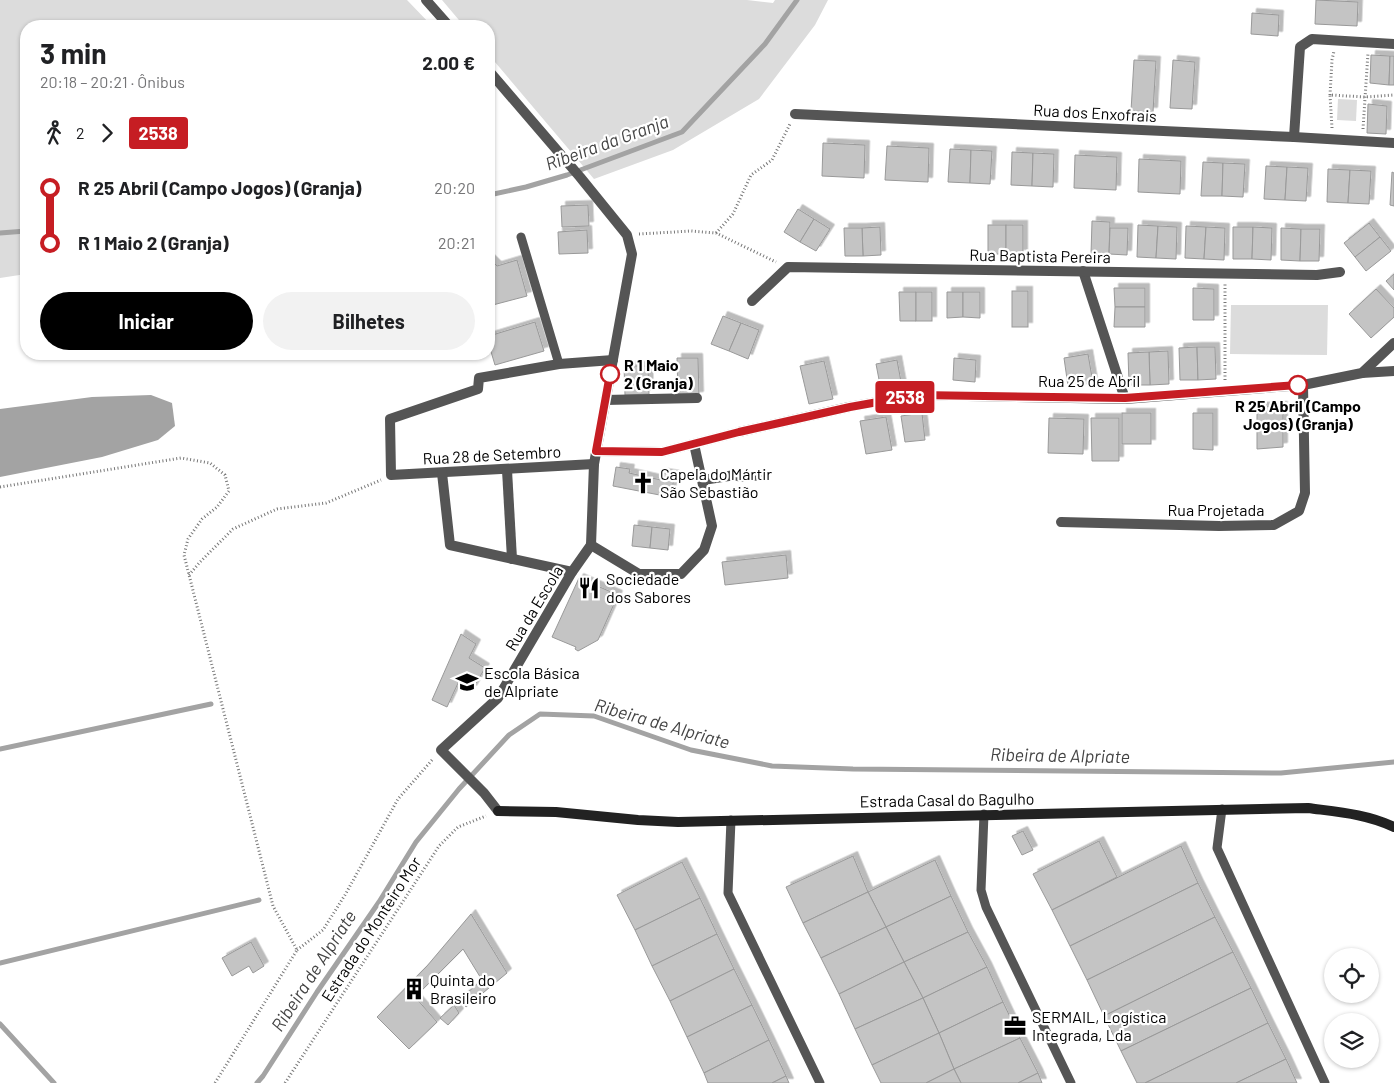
<!DOCTYPE html>
<html lang="pt">
<head>
<meta charset="utf-8">
<style>
  :root { --surface:#fff; --page:#f2f2f2; --text:#202124; --muted:#757577; --accent:#000 }
  body { margin:0; font-family:Barlow,sans-serif; background:var(--page); color:var(--text); height:100vh; display:flex; flex-direction:column; font-size:19px; white-space:nowrap }
  * { box-sizing:border-box; margin:0 }
  p { font-size:16px; color:var(--muted) }
  .icon { flex:none; width:28px; height:28px; fill:none; stroke:currentColor; stroke-width:2; stroke-linecap:round; stroke-linejoin:round }
  .map { position:relative; flex:1; overflow:hidden }
  .drawer { position:absolute; left:20px; top:20px; width:475px; height:340px; display:flex; flex-direction:column; background:var(--surface); border-radius:20px; box-shadow:0 1px 4px #0004 }
  .drawer>* { flex:none }
  .badge { padding:0 10px; border-radius:4px; font-size:18px; line-height:32px }
  .tools { position:absolute; left:1324px; top:948px; display:grid; gap:10px }
  .tools a { display:grid; place-items:center; width:55px; height:55px; border-radius:50%; background:var(--surface); box-shadow:0 1px 4px #0004; font-size:25px }
  .map>.badge { position:absolute; translate:-50% -50%; box-shadow:0 0 0 2px #fff }
  .legs { display:flex; align-items:center; gap:8px; height:55px; padding:0 20px; font-size:16px }
  .legs p { margin-inline-start:auto }
  .overview { display:flex; align-items:center; justify-content:space-between; height:85px; padding:0 20px }
  h1 { font-size:28px; font-weight:700; line-height:38px }
  .cta { display:flex; gap:10px; margin-top:auto; padding:10px 20px }
  .cta a { flex:1; height:58px; border-radius:30px; background:var(--accent); color:#fff; font-size:20px; font-weight:700; line-height:58px; text-align:center }
  .cta a+a { background:var(--page); color:var(--text) }
  ul { padding:0 20px; list-style:none }
  li { display:flex; align-items:center; gap:18px; height:55px; font-size:19px }
  li i { display:grid; place-items:center; width:8px; height:100%; margin:0 6px; background:currentColor }
  li i::after { content:''; width:12px; height:12px; margin:-6px; border:4px solid; border-radius:50%; background:var(--surface) }
  li p { margin-inline-start:auto }
  li:first-child i { background:linear-gradient(#0000 50%,currentColor 0) }
  li:last-child i { background:linear-gradient(currentColor 50%,#0000 0) }
  .map>svg:first-child { display:block }
  .green { fill:#dcdcdc }
  .water { fill:#a3a3a3 }
  .lines { fill:none; stroke-linecap:round; stroke-linejoin:round }
  .stream { stroke:#a3a3a3; stroke-width:5 }
  .building { fill:#c4c4c4; stroke:#999; filter:url(#shadow) }
  .path { stroke:#777; stroke-width:3; stroke-dasharray:1 2.5; stroke-linecap:butt }
  .lane { stroke:#555; stroke-width:9 }
  .street { stroke:#555; stroke-width:10 }
  .secondary { stroke:#222; stroke-width:10 }
  .line-1-casing { stroke:#fff; stroke-width:11 }
  .line-1 { stroke:#c61d23; stroke-width:8 }
  .stop-1-dot { fill:#fff; stroke:#c61d23; stroke-width:2.5 }
  .labels { text-anchor:middle; stroke-width:4.5; stroke-linejoin:round; paint-order:stroke }
  .street-label { font-size:16px; fill:#000; stroke:#fff }
  .stop-label { font-size:16px; font-weight:bold; fill:#000; stroke:#fff; text-anchor:start }
  .poi-label { font-size:16px; fill:#000; stroke:#fff; text-anchor:start }
  .water-label { font-size:18px; font-style:italic; fill:#444; stroke:#fff }
</style>
</head>
<body>
<div class="map">
<svg width="1394" height="1083" viewBox="0 0 1394 1083">
  <defs>
    <filter id="shadow"><feDropShadow dx="4.5" dy="-4.5" stdDeviation="0" flood-color="#0004"/></filter>
  </defs>
  <rect width="100%" height="100%" fill="#fff"/>
  <g class="green">
    <path d="M 0,0 L 407,0 L 432,26 L 26,26 L 26,274 L 0,278 Z"/>
    <path d="M 442,0 L 747,0 L 773,3 L 775,0 L 828,0 L 815,25 L 759,99 L 673,150 L 594,179 L 489,55 L 489,26 L 464,26 Z"/>
    <path d="M 1338,99 L 1357,100 L 1356,121 L 1337,120 Z"/>
    <path d="M 1231,305 L 1328,305 L 1327,355 L 1230,354 Z"/>
  </g>
  <path class="water" d="M 151,395 L 172,403 L 175,426 L 158,440 L 102,457 L 0,477 L 0,409 L 92,397 Z"/>
  <g class="lines">
    <g class="stream">
      <path d="M 489,195 L 526,187 L 567,175 L 682,132 L 765,44 L 797,0"/>
      <path d="M 0,233 L 26,231"/>
      <path d="M 0,749 L 211,704"/>
      <path d="M 0,963 L 259,900"/>
      <path d="M 0,1024 L 54,1083"/>
      <path d="M 257,1083 L 263,1076 L 317,992 L 379,902 L 416,842 L 459,789 L 509,735 L 540,714 L 594,716 L 691,750 L 772,766 L 853,769 L 1281,773 L 1394,762"/>
    </g>
  </g>
  <g class="building">
    <path d="M 1316,0 L 1358,2 L 1357,26 L 1315,24 Z"/>
    <path d="M 1252,13 L 1279,15 L 1278,36 L 1251,34 Z"/>
    <path d="M 1371,55 L 1390,56 L 1389,85 L 1370,83 Z"/>
    <path d="M 1390,56 L 1394,56 L 1394,85 L 1389,85 Z"/>
    <path d="M 1134,60 L 1156,61 L 1153,112 L 1131,111 Z"/>
    <path d="M 1173,60 L 1195,62 L 1192,109 L 1170,108 Z"/>
    <path d="M 1368,104 L 1387,106 L 1386,134 L 1367,133 Z"/>
    <path d="M 823,143 L 865,145 L 864,178 L 822,176 Z"/>
    <path d="M 887,146 L 929,148 L 928,182 L 885,180 Z"/>
    <path d="M 950,149 L 971,150 L 970,183 L 948,182 Z"/>
    <path d="M 971,150 L 992,151 L 990,184 L 970,183 Z"/>
    <path d="M 1012,152 L 1033,153 L 1032,186 L 1011,185 Z"/>
    <path d="M 1033,153 L 1054,154 L 1053,187 L 1032,186 Z"/>
    <path d="M 1075,155 L 1117,157 L 1116,190 L 1074,188 Z"/>
    <path d="M 1139,159 L 1181,161 L 1180,194 L 1138,192 Z"/>
    <path d="M 1203,162 L 1223,163 L 1222,196 L 1201,196 Z"/>
    <path d="M 1223,163 L 1245,164 L 1243,197 L 1222,196 Z"/>
    <path d="M 1266,166 L 1287,167 L 1285,200 L 1264,199 Z"/>
    <path d="M 1287,167 L 1308,168 L 1306,201 L 1285,200 Z"/>
    <path d="M 1328,169 L 1350,170 L 1348,203 L 1327,202 Z"/>
    <path d="M 1350,170 L 1371,171 L 1369,204 L 1348,203 Z"/>
    <path d="M 1392,172 L 1394,173 L 1394,206 L 1390,205 Z"/>
    <path d="M 588,205 L 589,226 L 562,227 L 561,206 Z"/>
    <path d="M 798,209 L 814,219 L 800,242 L 784,232 Z"/>
    <path d="M 814,219 L 830,229 L 816,251 L 800,242 Z"/>
    <path d="M 1092,221 L 1110,222 L 1109,254 L 1091,254 Z"/>
    <path d="M 1369,223 L 1380,237 L 1355,257 L 1344,243 Z"/>
    <rect x="988" y="225" width="18" height="29"/>
    <rect x="1006" y="225" width="17" height="29"/>
    <path d="M 1138,225 L 1158,226 L 1156,258 L 1137,257 Z"/>
    <path d="M 1158,226 L 1177,227 L 1176,259 L 1156,258 Z"/>
    <path d="M 1186,226 L 1206,227 L 1204,259 L 1185,258 Z"/>
    <path d="M 880,227 L 881,255 L 863,256 L 862,228 Z"/>
    <path d="M 1206,227 L 1225,228 L 1224,260 L 1204,259 Z"/>
    <path d="M 1233,227 L 1253,227 L 1252,259 L 1233,259 Z"/>
    <path d="M 1253,227 L 1272,228 L 1271,260 L 1252,259 Z"/>
    <path d="M 844,228 L 862,228 L 863,256 L 845,256 Z"/>
    <path d="M 1110,228 L 1128,228 L 1127,255 L 1109,254 Z"/>
    <path d="M 1281,228 L 1301,229 L 1300,261 L 1281,260 Z"/>
    <path d="M 1301,229 L 1320,229 L 1319,261 L 1300,261 Z"/>
    <path d="M 587,230 L 588,253 L 559,254 L 558,232 Z"/>
    <path d="M 1380,237 L 1391,251 L 1366,271 L 1355,257 Z"/>
    <path d="M 489,259 L 490,259 L 497,266 L 517,260 L 527,296 L 489,306 Z"/>
    <path d="M 1394,274 L 1394,290 L 1386,281 Z"/>
    <path d="M 1114,288 L 1145,288 L 1145,307 L 1115,307 Z"/>
    <path d="M 1193,288 L 1214,289 L 1214,320 L 1193,320 Z"/>
    <path d="M 1376,289 L 1394,308 L 1394,317 L 1371,338 L 1349,314 Z"/>
    <rect x="1012" y="291" width="16" height="36"/>
    <path d="M 899,292 L 916,292 L 916,321 L 900,321 Z"/>
    <rect x="916" y="292" width="16" height="29"/>
    <path d="M 947,292 L 963,292 L 963,317 L 947,318 Z"/>
    <path d="M 963,292 L 980,292 L 980,318 L 963,317 Z"/>
    <path d="M 1115,307 L 1145,307 L 1145,327 L 1114,327 Z"/>
    <path d="M 723,316 L 741,323 L 729,351 L 711,344 Z"/>
    <path d="M 535,322 L 544,351 L 495,365 L 489,345 L 489,336 Z"/>
    <path d="M 741,323 L 759,330 L 748,359 L 729,351 Z"/>
    <path d="M 1197,347 L 1198,380 L 1180,380 L 1179,348 Z"/>
    <path d="M 1197,347 L 1215,347 L 1216,379 L 1198,380 Z"/>
    <path d="M 1168,351 L 1169,384 L 1150,385 L 1149,352 Z"/>
    <path d="M 1149,352 L 1150,385 L 1129,385 L 1128,353 Z"/>
    <path d="M 1088,354 L 1093,383 L 1068,386 L 1064,358 Z"/>
    <path d="M 677,358 L 698,358 L 699,396 L 678,397 Z"/>
    <path d="M 954,358 L 976,360 L 975,382 L 953,380 Z"/>
    <path d="M 897,360 L 902,387 L 881,390 L 876,364 Z"/>
    <path d="M 824,361 L 833,399 L 809,404 L 800,366 Z"/>
    <path d="M 624,366 L 648,366 L 649,394 L 625,395 Z"/>
    <path d="M 1283,406 L 1283,447 L 1257,449 L 1257,407 Z"/>
    <path d="M 922,413 L 925,440 L 905,442 L 901,416 Z"/>
    <rect x="1122" y="413" width="29" height="31"/>
    <path d="M 1193,413 L 1213,413 L 1213,450 L 1193,449 Z"/>
    <path d="M 886,417 L 892,450 L 866,454 L 860,421 Z"/>
    <path d="M 1049,418 L 1084,419 L 1083,454 L 1048,453 Z"/>
    <path d="M 1091,418 L 1119,418 L 1119,461 L 1092,461 Z"/>
    <path d="M 616,467 L 630,469 L 629,473 L 661,480 L 663,473 L 675,475 L 670,497 L 613,486 Z"/>
    <path d="M 634,525 L 652,527 L 650,548 L 632,546 Z"/>
    <path d="M 652,527 L 670,529 L 668,550 L 650,548 Z"/>
    <path d="M 786,555 L 788,578 L 725,585 L 722,562 Z"/>
    <path d="M 579,578 L 618,595 L 598,640 L 578,651 L 575,649 L 576,647 L 552,637 Z"/>
    <path d="M 461,634 L 476,644 L 469,658 L 485,668 L 472,690 L 459,681 L 447,707 L 432,700 Z"/>
    <path d="M 1023,831 L 1033,850 L 1022,855 L 1012,836 Z"/>
    <path d="M 1099,841 L 1117,877 L 1052,910 L 1033,874 Z"/>
    <path d="M 1181,846 L 1198,883 L 1070,946 L 1052,910 Z"/>
    <path d="M 853,856 L 868,892 L 803,923 L 786,887 Z"/>
    <path d="M 935,860 L 951,896 L 886,927 L 868,892 Z"/>
    <path d="M 682,862 L 700,898 L 635,930 L 617,895 Z"/>
    <path d="M 1198,883 L 1215,917 L 1087,980 L 1070,946 Z"/>
    <path d="M 868,892 L 886,927 L 821,958 L 803,923 Z"/>
    <path d="M 951,896 L 968,932 L 904,962 L 886,927 Z"/>
    <path d="M 700,898 L 717,934 L 652,966 L 635,930 Z"/>
    <path d="M 471,914 L 507,973 L 466,1007 L 460,999 L 482,980 L 463,949 L 415,997 L 437,1022 L 409,1049 L 377,1017 L 427,966 Z"/>
    <path d="M 1215,917 L 1233,952 L 1104,1016 L 1087,980 Z"/>
    <path d="M 886,927 L 904,962 L 839,994 L 821,958 Z"/>
    <path d="M 968,932 L 987,967 L 923,998 L 904,962 Z"/>
    <path d="M 717,934 L 734,969 L 670,1001 L 652,966 Z"/>
    <path d="M 251,942 L 264,966 L 253,973 L 249,966 L 232,976 L 222,958 Z"/>
    <path d="M 1233,952 L 1251,988 L 1121,1051 L 1104,1016 Z"/>
    <path d="M 904,962 L 923,998 L 855,1029 L 839,994 Z"/>
    <path d="M 987,967 L 1003,1002 L 939,1033 L 923,998 Z"/>
    <path d="M 734,969 L 752,1005 L 687,1037 L 670,1001 Z"/>
    <path d="M 1251,988 L 1268,1023 L 1145,1083 L 1137,1083 L 1121,1051 Z"/>
    <path d="M 923,998 L 939,1033 L 872,1065 L 855,1029 Z"/>
    <path d="M 1003,1002 L 1020,1038 L 954,1069 L 939,1033 Z"/>
    <path d="M 454,1005 L 459,1013 L 448,1025 L 440,1018 Z"/>
    <path d="M 752,1005 L 769,1040 L 704,1073 L 687,1037 Z"/>
    <path d="M 1268,1023 L 1286,1059 L 1236,1083 L 1145,1083 Z"/>
    <path d="M 939,1033 L 954,1069 L 926,1083 L 881,1083 L 872,1065 Z"/>
    <path d="M 1020,1038 L 1038,1073 L 1018,1083 L 961,1083 L 954,1069 Z"/>
    <path d="M 769,1040 L 786,1076 L 772,1083 L 708,1083 L 704,1073 Z"/>
    <path d="M 1286,1059 L 1297,1083 L 1236,1083 Z"/>
    <path d="M 954,1069 L 961,1083 L 926,1083 Z"/>
    <path d="M 1038,1073 L 1042,1083 L 1018,1083 Z"/>
    <path d="M 786,1076 L 789,1083 L 772,1083 Z"/>
  </g>
  <g class="lines">
    <g class="path">
      <path d="M 1330,95 L 1332,60 L 1334,51"/>
      <path d="M 1332,128 L 1330,95 L 1365,97 L 1394,95"/>
      <path d="M 1363,129 L 1368,53"/>
      <path d="M 716,233 L 733,214 L 751,175 L 772,160 L 790,124"/>
      <path d="M 639,234 L 691,231 L 716,233 L 776,262"/>
      <path d="M 1225,380 L 1225,284"/>
      <path d="M 0,487 L 181,458 L 210,463 L 225,475 L 229,491 L 217,507 L 202,519 L 188,539 L 184,555 L 273,906 L 297,950 L 215,1083"/>
      <path d="M 189,575 L 200,562 L 233,529 L 277,509 L 326,503 L 381,480"/>
      <path d="M 297,950 L 323,930 L 345,895 L 398,799 L 433,759"/>
      <path d="M 285,1083 L 439,846 L 458,827 L 486,816"/>
    </g>
    <g class="lane">
      <path d="M 521,237 L 559,364"/>
      <path d="M 1222,809 L 1217,848 L 1325,1083"/>
      <path d="M 984,814 L 981,890 L 986,907 L 1071,1083"/>
      <path d="M 731,820 L 728,893 L 820,1083"/>
    </g>
    <g class="street">
      <path d="M 426,0 L 449,26"/>
      <path d="M 489,71 L 580,177 L 627,235 L 632,254 L 594,464 L 591,545"/>
      <path d="M 795,114 L 1294,137 L 1394,143"/>
      <path d="M 1294,137 L 1300,47 L 1312,39 L 1394,44"/>
      <path d="M 1083,271 L 1125,399"/>
      <path d="M 752,301 L 788,267 L 1317,275 L 1340,272"/>
      <path d="M 1362,373 L 1394,371"/>
      <path d="M 605,400 L 697,398"/>
      <path d="M 596,451 L 662,452 L 739,432 L 849,407 L 917,395 L 1125,399 L 1303,385 L 1362,373 L 1394,343"/>
      <path d="M 594,464 L 391,475 L 390,419 L 478,389 L 479,378 L 559,364 L 613,360"/>
      <path d="M 507,470 L 512,559"/>
      <path d="M 442,473 L 450,545 L 572,572"/>
      <path d="M 703,480 L 735,475 L 741,477 L 762,475"/>
      <path d="M 1061,522 L 1219,526 L 1274,525 L 1299,511 L 1305,493 L 1303,385"/>
      <path d="M 591,545 L 639,574 L 681,574 L 704,550 L 712,526 L 694,444"/>
      <path d="M 498,811 L 484,793 L 441,750 L 498,698 L 572,572 L 591,545"/>
    </g>
    <path class="secondary" d="M 498,811 L 556,812 L 638,820 L 678,822 L 1308,808 C 1338,812 1367,814 1394,827"/>
  </g>
  <g class="lines">
    <g class="line-1-casing">
      <path id="line-1" d="M 610,374 L 596,451 L 662,452 L 739,432 L 850,407 L 917,395 L 1125,398 L 1298,385"/>
    </g>
    <use href="#line-1" class="line-1"/>
  </g>
  <defs>
    <g id="church-bare" transform="scale(1.725)"><path d="M-1.2-6h2.4v3.5h3.3v2.4h-3.3V6h-2.4V-.1h-3.3v-2.4h3.3Z" fill="#000" stroke="#fff" stroke-width="2.5" paint-order="stroke"/></g>
    <g id="restaurant-bare" transform="scale(1.725)"><path d="M-5-6h1v4h1v-4h1v4h1v-4h1v5L-1.5 .5V6h-2V.5L-5-1ZM5-6V6H3V1.5H1.5Q1.5-4 5-6Z" fill="#000" stroke="#fff" stroke-width="2.5" paint-order="stroke"/></g>
    <g id="school-bare" transform="scale(1.725)"><path d="M0-5L7-2L0 1L-7-2ZM-4 1L0 2.5L4 1V4Q0 6-4 4Z" fill="#000" stroke="#fff" stroke-width="2.5" paint-order="stroke"/></g>
    <g id="building-bare" transform="scale(1.725)"><path d="M-4-6H4V6H1V3H-1V6H-4ZM-2.5-4.3h1.7v1.8h-1.7ZM.8-4.3h1.7v1.8H.8ZM-2.5-1h1.7V.8h-1.7ZM.8-1h1.7V.8H.8Z" fill="#000" stroke="#fff" stroke-width="2.5" paint-order="stroke"/></g>
    <g id="office-bare" transform="scale(1.725)"><path d="M-6-3h4V-5.5h4V-3h4V5H-6ZM-1-4.5V-3h2v-1.5ZM-6 0V1H6V0Z" fill="#000" stroke="#fff" stroke-width="2.5" paint-order="stroke"/></g>
  </defs>
  <g fill-rule="evenodd">
    <use href="#church-bare" x="643" y="483"/>
    <use href="#restaurant-bare" x="589" y="588"/>
    <use href="#school-bare" x="467" y="682"/>
    <use href="#building-bare" x="414" y="989"/>
    <use href="#office-bare" x="1015" y="1026"/>
  </g>
  <g class="stop-1-dot">
    <circle cx="610" cy="374" r="9"/>
    <circle cx="1298" cy="385" r="9"/>
  </g>
  <g class="labels">
    <g class="street-label">
      <text transform="translate(1095 113) rotate(3)" y="6">Rua dos Enxofrais</text>
      <text transform="translate(1040 256) rotate(1)" y="6">Rua Baptista Pereira</text>
      <text x="1089" y="387">Rua 25 de Abril</text>
      <text transform="translate(492 455) rotate(-3)" y="6">Rua 28 de Setembro</text>
      <text x="1216" y="516">Rua Projetada</text>
      <text transform="translate(534 608) rotate(-59)" y="6">Rua da Escola</text>
      <text transform="translate(947 800) rotate(-1)" y="6">Estrada Casal do Bagulho</text>
      <text transform="translate(371 929) rotate(-57)" y="6">Estrada do Monteiro Mor</text>
    </g>
    <g class="stop-label">
      <text x="624" y="371">R 1 Maio<tspan x="624" dy="18">2 (Granja)</tspan></text>
      <text x="1298" y="412" text-anchor="middle">R 25 Abril (Campo<tspan x="1298" dy="18">Jogos) (Granja)</tspan></text>
    </g>
    <g class="poi-label">
      <text x="660" y="480">Capela do Mártir<tspan x="660" dy="18">São Sebastião</tspan></text>
      <text x="606" y="585">Sociedade<tspan x="606" dy="18">dos Sabores</tspan></text>
      <text x="484" y="679">Escola Básica<tspan x="484" dy="18">de Alpriate</tspan></text>
      <text x="430" y="986">Quinta do<tspan x="430" dy="18">Brasileiro</tspan></text>
      <text x="1032" y="1023">SERMAIL, Logística<tspan x="1032" dy="18">Integrada, Lda</tspan></text>
    </g>
    <g class="water-label">
      <text transform="translate(607 143) rotate(-20)" y="6">Ribeira da Granja</text>
      <text transform="translate(662 724) rotate(16)" y="6">Ribeira de Alpriate</text>
      <text transform="translate(1060 756) rotate(1)" y="6">Ribeira de Alpriate</text>
      <text transform="translate(314 971) rotate(-57)" y="6">Ribeira de Alpriate</text>
    </g>
  </g>
</svg>
<div class="tools">
<a><svg class="icon" aria-label="locate" viewBox="0 0 24 24"><circle cx="12" cy="12" r="6"/><path d="M12 2v4M12 18v4M2 12h4M18 12h4"/></svg></a>
<a><svg class="icon" aria-label="layers" viewBox="0 0 24 24"><path d="M12 4l9 5-9 5-9-5zM3 14l9 5 9-5"/></svg></a>
</div>
<b class="badge" style="left:905px;top:397px;background:#c61d23;color:#fff">2538</b>
<section class="drawer">
<div class="overview"><div><h1>3 min</h1><p>20:18 – 20:21 · Ônibus</p></div><b>2.00 €</b></div>
<div class="legs"><svg class="icon" aria-label="walk" viewBox="0 0 24 24"><circle cx="13" cy="4" r="2"/><path d="M13 8l-2 6 4 7M11 14l-3 7M7 12l3-4h3l4 4"/></svg>2<svg class="icon" aria-label="forward" viewBox="0 0 24 24"><path d="M9 5l7 7-7 7"/></svg><b class="badge" style="background:#c61d23;color:#fff">2538</b></div>
<ul>
<li><i style="color:#c61d23"></i><b>R 25 Abril (Campo Jogos) (Granja)</b><p>20:20</p></li>
<li><i style="color:#c61d23"></i><b>R 1 Maio 2 (Granja)</b><p>20:21</p></li>
</ul>
<div class="cta"><a>Iniciar</a><a>Bilhetes</a></div>
</section>
</div>
</body>
</html>
